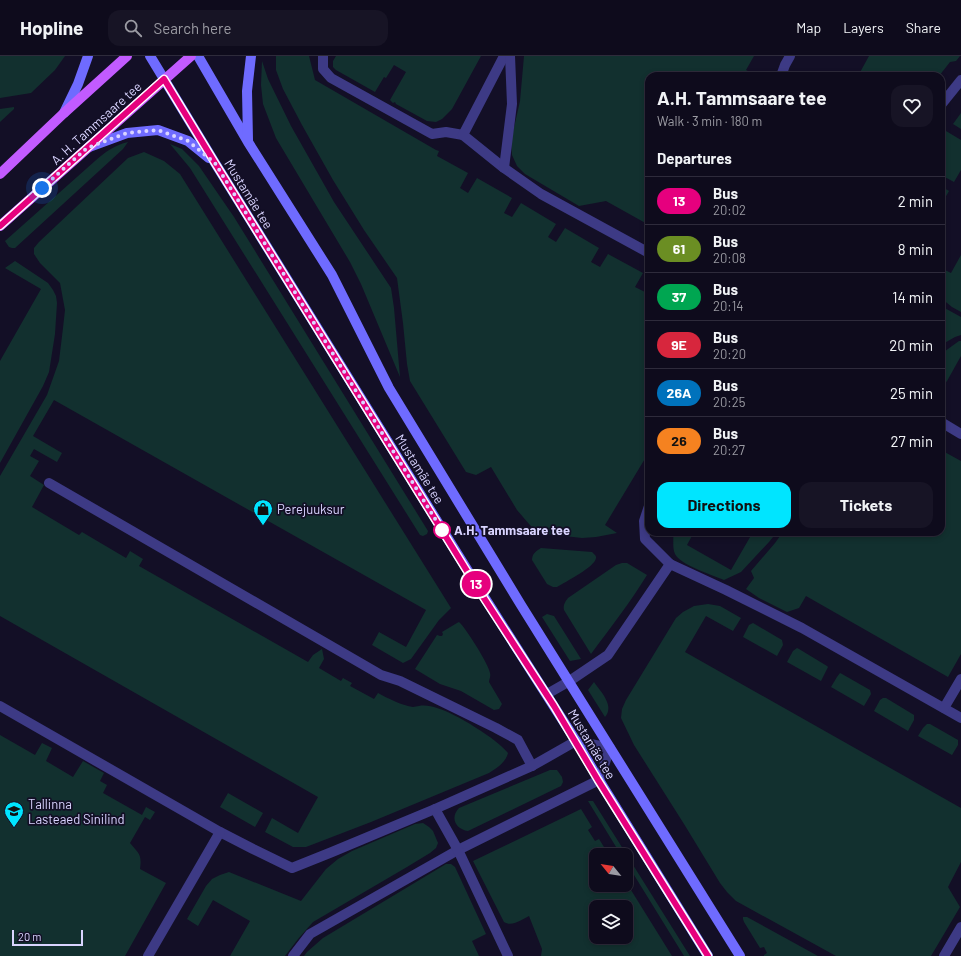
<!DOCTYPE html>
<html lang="en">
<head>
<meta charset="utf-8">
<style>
  :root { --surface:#0e0b1c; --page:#171425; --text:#f1f3f6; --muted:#9b9ba3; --line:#2e2b3b; --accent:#00e5ff }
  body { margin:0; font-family:Barlow,sans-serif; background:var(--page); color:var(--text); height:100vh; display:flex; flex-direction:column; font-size:15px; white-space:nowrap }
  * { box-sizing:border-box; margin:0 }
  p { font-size:13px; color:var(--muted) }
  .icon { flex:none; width:22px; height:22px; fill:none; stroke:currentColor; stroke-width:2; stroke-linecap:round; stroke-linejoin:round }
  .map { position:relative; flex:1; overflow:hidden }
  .panel { position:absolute; left:645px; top:16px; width:300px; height:464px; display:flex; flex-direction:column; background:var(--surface); border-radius:12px; box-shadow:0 2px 6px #0003,0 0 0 1px var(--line) }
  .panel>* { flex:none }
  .badge { padding:0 8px; border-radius:13px; font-size:14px; line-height:26px }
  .needle { width:26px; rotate:300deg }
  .controls { position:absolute; left:589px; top:792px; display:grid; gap:8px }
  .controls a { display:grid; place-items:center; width:44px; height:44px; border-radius:8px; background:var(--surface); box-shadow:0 2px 6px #0003,0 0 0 1px var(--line); font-size:20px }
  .scale { position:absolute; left:12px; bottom:10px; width:71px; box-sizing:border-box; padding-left:4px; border:2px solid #d9d4ff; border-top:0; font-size:11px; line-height:14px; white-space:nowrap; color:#d9d4ff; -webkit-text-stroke:3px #130f26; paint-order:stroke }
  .you { position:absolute; width:20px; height:20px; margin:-10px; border:3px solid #fff; border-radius:50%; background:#1a73e8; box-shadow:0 0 0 6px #1a73e833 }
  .map>.badge { position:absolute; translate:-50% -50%; box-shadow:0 0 0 2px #fff }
  h2 { padding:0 12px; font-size:15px; line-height:36px }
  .round { display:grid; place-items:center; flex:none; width:42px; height:42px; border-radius:12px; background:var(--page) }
  .head { display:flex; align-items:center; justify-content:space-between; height:68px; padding:0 12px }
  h1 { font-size:19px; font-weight:700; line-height:30px }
  .button { display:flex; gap:8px; margin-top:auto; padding:8px 12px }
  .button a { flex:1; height:46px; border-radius:12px; background:var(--accent); color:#111; font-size:16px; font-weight:700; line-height:46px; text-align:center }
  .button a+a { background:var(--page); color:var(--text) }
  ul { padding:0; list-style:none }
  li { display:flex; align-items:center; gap:12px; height:48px; padding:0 12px; border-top:1px solid var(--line) }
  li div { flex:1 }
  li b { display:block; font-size:15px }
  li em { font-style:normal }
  li .badge { min-width:44px; font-weight:700; text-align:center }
  header { display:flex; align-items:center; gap:24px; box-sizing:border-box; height:56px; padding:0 20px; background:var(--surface); border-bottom:1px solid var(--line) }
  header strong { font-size:19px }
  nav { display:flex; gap:22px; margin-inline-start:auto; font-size:14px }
  .search { width:280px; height:36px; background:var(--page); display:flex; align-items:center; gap:10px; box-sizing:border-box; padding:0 14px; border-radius:12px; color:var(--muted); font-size:15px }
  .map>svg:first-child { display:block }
  .green { fill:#12302f; fill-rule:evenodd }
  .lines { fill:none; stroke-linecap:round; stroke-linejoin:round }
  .minor { stroke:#3d3a85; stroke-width:10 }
  .secondary { stroke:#6f6bff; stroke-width:10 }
  .primary { stroke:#c25bff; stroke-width:10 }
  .line-casing { stroke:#fff; stroke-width:9 }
  .line { stroke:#e6007e; stroke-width:6 }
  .walk { stroke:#d9d4ff; stroke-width:4; stroke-dasharray:0 7.2 }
  .stop-dot { fill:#fff; stroke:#e6007e; stroke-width:2 }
  .labels { text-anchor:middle; stroke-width:3.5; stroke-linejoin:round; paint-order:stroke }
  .street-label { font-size:13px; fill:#d9d4ff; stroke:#130f26 }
  .poi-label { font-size:13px; fill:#d9d4ff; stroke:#130f26; text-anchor:start }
  .stop-label { font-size:13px; font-weight:bold; fill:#d9d4ff; stroke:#130f26; text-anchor:start }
</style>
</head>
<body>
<header>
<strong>Hopline</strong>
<div class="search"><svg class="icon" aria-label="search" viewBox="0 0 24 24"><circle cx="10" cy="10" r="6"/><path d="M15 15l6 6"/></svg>Search here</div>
<nav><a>Map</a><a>Layers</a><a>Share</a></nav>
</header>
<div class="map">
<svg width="961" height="900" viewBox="0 0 961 900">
  <rect width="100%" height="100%" fill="#130f26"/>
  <g class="green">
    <path d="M 0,0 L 65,0 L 55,14 L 31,37 L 0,42 Z"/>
    <path d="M 276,0 L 309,0 L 315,24 L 436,94 L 439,95 L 437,100 L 468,117 L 460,132 L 468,137 L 477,122 L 512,142 L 504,157 L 512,161 L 521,147 L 556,168 L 548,181 L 556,186 L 565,172 L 599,192 L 591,206 L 600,211 L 608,198 L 643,217 L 635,231 L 645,236 L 649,229 L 649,396 L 605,469 L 617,477 L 596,481 L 582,482 L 547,478 L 535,474 L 529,468 L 517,454 L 491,411 L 476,419 L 466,416 L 410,325 L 407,308 L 403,267 L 397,222 L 364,174 L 333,124 L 302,69 L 283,33 L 276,14 Z"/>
    <path d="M 336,0 L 481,0 L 452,53 L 442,63 L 436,66 L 427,65 L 396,48 L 395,46 L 393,47 L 390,44 L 406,16 L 394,9 L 386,22 L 384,21 L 375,36 L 336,14 L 333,11 L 333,5 Z"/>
    <path d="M 524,0 L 754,0 L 746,14 L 757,20 L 649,20 L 649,169 L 606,145 L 579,150 L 525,118 L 517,110 L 512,99 L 511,85 L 520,45 Z"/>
    <path d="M 869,0 L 960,0 L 956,5 L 950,6 L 939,20 L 858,20 Z"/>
    <path d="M 262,5 L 268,23 L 291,70 L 334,146 L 391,232 L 394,252 L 400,321 L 361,228 L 350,206 L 276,82 L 263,48 L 261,29 Z"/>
    <path d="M 14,51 L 14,53 L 0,66 L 0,53 Z"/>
    <path d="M 961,57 L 961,73 L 953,68 Z"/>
    <path d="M 946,75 L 961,84 L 961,114 L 954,126 L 941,119 L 941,81 Z"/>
    <path d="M 128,86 L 123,93 L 15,192 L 12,192 L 9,191 L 5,185 L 95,105 C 105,96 115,89 128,86 Z"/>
    <path d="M 170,88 L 182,93 L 199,110 L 234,161 L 428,475 L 427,478 L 423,480 L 420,479 L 190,112 Z"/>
    <path d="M 144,96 L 164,105 L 180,118 L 451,552 L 439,564 L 411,603 L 403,607 L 372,589 L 379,576 L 406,591 L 426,554 L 54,344 L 33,380 L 62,397 L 57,406 L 34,393 L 30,400 L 39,405 L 30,420 L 44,429 L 32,451 L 79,479 L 82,476 L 126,502 L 130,495 L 143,503 L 139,510 L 308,606 L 313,599 L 322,593 L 324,603 L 319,612 L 341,625 L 343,622 L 352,627 L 350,630 L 374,643 L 378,637 C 387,642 403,650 413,651 C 415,651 417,650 419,650 C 424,649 432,650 437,652 C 455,657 497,683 508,697 C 506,706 497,712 489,717 L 371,766 L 306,791 L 293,791 L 265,776 L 272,762 L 298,777 L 318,741 L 0,560 L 0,420 L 47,339 L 59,305 L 63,272 L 65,254 L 60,227 L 40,207 L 34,198 L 34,192 L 39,186 L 128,102 Z"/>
    <path d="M 941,130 L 949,135 L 941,149 Z"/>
    <path d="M 961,199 L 961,256 L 952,251 L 941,242 L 941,212 L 951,217 Z"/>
    <path d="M 15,205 L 48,227 L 53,234 L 56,240 L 57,247 L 55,278 L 49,316 L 43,330 L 0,407 L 0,305 L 41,233 L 5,212 Z"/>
    <path d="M 941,250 L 961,261 L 961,279 L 955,281 L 941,289 Z"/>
    <path d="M 959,285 L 961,285 L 961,300 L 947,325 L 941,333 L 941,298 Z"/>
    <path d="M 941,394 L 961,405 L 961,598 L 948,621 L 806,540 L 799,552 L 787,556 L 759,542 L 746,533 L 754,522 L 751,515 L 775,487 L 783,476 L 941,476 Z"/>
    <path d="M 673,476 L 694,476 L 687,489 L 731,514 L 753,476 L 777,476 L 769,486 L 741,516 L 724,524 C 713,519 680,509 675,498 C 672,492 674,482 673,476 Z"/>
    <path d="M 541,492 L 592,496 L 595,499 C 596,500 596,501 596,502 C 595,511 565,526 557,531 L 553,531 L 547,528 L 532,504 C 532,498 536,495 541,492 Z"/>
    <path d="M 622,507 L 627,507 L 647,519 C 630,547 610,572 591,598 L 564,554 C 563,549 565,546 568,542 L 616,509 Z"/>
    <path d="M 708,548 L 720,550 L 741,562 L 733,575 L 706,560 L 685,596 L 961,752 L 961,806 L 948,831 L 960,851 L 931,900 L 836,900 L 736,845 L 727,836 L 720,827 L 684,768 L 634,689 L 621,662 L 622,653 L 626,644 L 676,562 L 683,556 L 694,550 Z"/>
    <path d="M 547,558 L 554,560 L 581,603 L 570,605 L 542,561 Z"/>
    <path d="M 459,566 C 466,572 489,609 490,617 C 491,620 489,624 489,626 L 502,648 L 499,653 L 494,654 L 461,635 L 440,628 L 415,613 L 437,579 L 440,580 L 442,580 L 443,578 L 442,576 L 457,567 Z"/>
    <path d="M 753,567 L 782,584 L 783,589 L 777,600 L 743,581 L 749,569 Z"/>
    <path d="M 797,592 L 799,593 L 827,610 L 828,611 L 821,625 L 787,606 L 793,595 Z"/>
    <path d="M 840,617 L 842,618 L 870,634 L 871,638 L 864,650 L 831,631 L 837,621 Z"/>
    <path d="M 594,626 C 601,636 615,650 605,661 L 588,634 Z"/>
    <path d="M 883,642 L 886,642 L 914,659 L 914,664 L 908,675 L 874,655 L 880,644 Z"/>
    <path d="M 927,668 L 930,668 L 958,684 L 958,689 L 952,699 L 918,680 L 923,672 Z"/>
    <path d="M 0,679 L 35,699 L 42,687 L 52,692 L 46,705 L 73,721 L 83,705 L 104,717 L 100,725 L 107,729 L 103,737 L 142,759 L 146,751 L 155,756 L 150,764 L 145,761 L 130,787 C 139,798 142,798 140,813 L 166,827 L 125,900 L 0,900 Z"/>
    <path d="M 550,714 L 557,714 L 562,721 L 563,726 L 561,730 L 468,775 C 455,773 450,761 459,752 Z"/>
    <path d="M 228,737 L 263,757 L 255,771 L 220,751 Z"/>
    <path d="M 588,745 L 593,745 L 690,900 L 684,900 L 626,806 L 626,799 L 621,799 Z"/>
    <path d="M 581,753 L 592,771 L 588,774 L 595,785 L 599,783 L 609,799 L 596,799 L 596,829 L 626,829 L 626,826 L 672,900 L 541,900 L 542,893 L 529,860 C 521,864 512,871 504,866 L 473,805 ZM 596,851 L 626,851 L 626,881 L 596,881 Z"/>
    <path d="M 423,767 L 429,771 L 433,775 L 438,787 L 436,792 L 430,797 L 407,811 L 313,866 L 298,883 L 285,900 L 230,900 L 250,865 L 213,844 L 198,870 L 187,863 L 206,830 L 212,823 L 220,819 L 229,816 L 301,845 L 326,813 L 338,803 L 352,795 L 415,768 Z"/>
    <path d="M 446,808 L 451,808 L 455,811 L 486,878 L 472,885 L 479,900 L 304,900 L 307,896 L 323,882 Z"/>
    <path d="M 743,861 L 747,861 L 818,900 L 764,900 L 764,899 L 767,897 L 764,891 L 760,892 L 744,866 L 743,863 Z"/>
  </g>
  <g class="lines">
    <g class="minor">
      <path d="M 323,0 L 323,13 L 331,22 L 432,78 L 446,76 L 463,79"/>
      <path d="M 504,0 L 463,79 L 504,112 L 541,138 L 649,197"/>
      <path d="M 781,20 L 785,9 L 790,0"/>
      <path d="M 941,49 L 961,24"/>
      <path d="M 504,112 L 512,48 L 510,0"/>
      <path d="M 941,366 L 961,378"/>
      <path d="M 49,427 L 381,619 L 400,625 L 496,672 L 518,684 L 532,710"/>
      <path d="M 649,450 L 644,465 L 645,483 L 670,508"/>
      <path d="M 547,638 L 568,626 L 608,599 L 670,508 L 726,534 L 802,572 L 961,662"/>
      <path d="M 0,650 L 220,776 L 253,793 L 292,812 L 332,796 L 435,753 L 532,710 L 576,685 L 610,692 L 599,724 L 458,794 L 310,878 L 293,900"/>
      <path d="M 944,652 L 961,623"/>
      <path d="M 435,753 L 458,794 L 508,900"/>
      <path d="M 148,900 L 220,776"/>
      <path d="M 944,900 L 961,871"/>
    </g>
    <g class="secondary">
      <path d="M 150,0 L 215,107 L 481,536 L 576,685 L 599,724 L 708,900"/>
      <path d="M 198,0 L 248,86 L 332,219 L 389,332 L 521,549 L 740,900"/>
      <path d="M 64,57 L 78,28 L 88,0"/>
      <path d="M 248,84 L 247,35 L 251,0"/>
      <path d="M 89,91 L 127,77 L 158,74 L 188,85 L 209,102"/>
    </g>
    <g class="primary">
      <path d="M 0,118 L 64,57 L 127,0"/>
      <path d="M 0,170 L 191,0"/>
    </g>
  </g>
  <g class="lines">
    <g class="line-casing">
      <path id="line" d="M 0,170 L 164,23 L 215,107 L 480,536 L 554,650 L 598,724 L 708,900"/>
    </g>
    <use href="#line" class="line"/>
    <path class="walk" d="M 42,132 L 87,92 L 127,77 L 158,74 L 188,85 L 215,107 L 442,474"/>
  </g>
  <defs>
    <g id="shop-pin" transform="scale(1)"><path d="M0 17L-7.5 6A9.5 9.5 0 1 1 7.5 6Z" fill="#00e5ff" stroke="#130f26"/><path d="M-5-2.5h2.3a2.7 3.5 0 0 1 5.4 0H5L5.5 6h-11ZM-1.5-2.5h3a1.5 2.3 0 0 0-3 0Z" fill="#111"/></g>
    <g id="school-pin" transform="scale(1)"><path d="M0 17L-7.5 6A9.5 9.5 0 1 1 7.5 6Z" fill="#00e5ff" stroke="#130f26"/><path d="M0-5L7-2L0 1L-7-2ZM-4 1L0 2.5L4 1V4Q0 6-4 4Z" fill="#111"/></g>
  </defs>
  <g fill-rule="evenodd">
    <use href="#shop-pin" x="263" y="453"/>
    <use href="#school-pin" x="14" y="755"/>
  </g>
  <circle class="stop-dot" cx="442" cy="474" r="8"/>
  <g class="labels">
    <g class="street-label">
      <text transform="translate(96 67) rotate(-42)" y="5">A. H. Tammsaare tee</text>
      <text transform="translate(249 138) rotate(58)" y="5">Mustamäe tee</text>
      <text transform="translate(420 413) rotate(58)" y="5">Mustamäe tee</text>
      <text transform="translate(592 688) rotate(59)" y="5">Mustamäe tee</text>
    </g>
    <g class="poi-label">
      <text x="277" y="458">Perejuuksur</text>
      <text x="28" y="753">Tallinna<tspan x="28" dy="15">Lasteaed Sinilind</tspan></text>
    </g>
    <g class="stop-label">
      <text x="454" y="479">A.H. Tammsaare tee</text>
    </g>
  </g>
</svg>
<div class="controls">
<a><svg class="needle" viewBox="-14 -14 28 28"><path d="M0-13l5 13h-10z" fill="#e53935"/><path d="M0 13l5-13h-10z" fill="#9b9ba3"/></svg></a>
<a><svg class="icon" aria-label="layers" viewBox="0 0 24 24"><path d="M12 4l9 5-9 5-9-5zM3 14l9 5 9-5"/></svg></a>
</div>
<div class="scale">20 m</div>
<div class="you" style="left:42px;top:132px"></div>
<b class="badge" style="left:476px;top:528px;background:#e6007e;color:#fff">13</b>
<section class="panel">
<div class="head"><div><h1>A.H. Tammsaare tee</h1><p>Walk · 3 min · 180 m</p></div><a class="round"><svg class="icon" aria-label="heart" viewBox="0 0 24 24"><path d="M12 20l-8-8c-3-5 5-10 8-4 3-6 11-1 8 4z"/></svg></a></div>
<h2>Departures</h2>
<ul>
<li><span class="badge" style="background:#e6007e;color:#fff">13</span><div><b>Bus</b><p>20:02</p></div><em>2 min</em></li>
<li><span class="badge" style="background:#6b8e23;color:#fff">61</span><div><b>Bus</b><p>20:08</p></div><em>8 min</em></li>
<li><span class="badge" style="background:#00a651;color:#fff">37</span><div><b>Bus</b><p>20:14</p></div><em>14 min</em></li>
<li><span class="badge" style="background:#d7263d;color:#fff">9E</span><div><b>Bus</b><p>20:20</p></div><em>20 min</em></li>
<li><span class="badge" style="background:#0072bc;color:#fff">26A</span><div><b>Bus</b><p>20:25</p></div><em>25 min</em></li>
<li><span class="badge" style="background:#f58220;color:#111">26</span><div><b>Bus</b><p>20:27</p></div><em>27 min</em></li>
</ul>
<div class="button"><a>Directions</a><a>Tickets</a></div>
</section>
</div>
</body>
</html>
